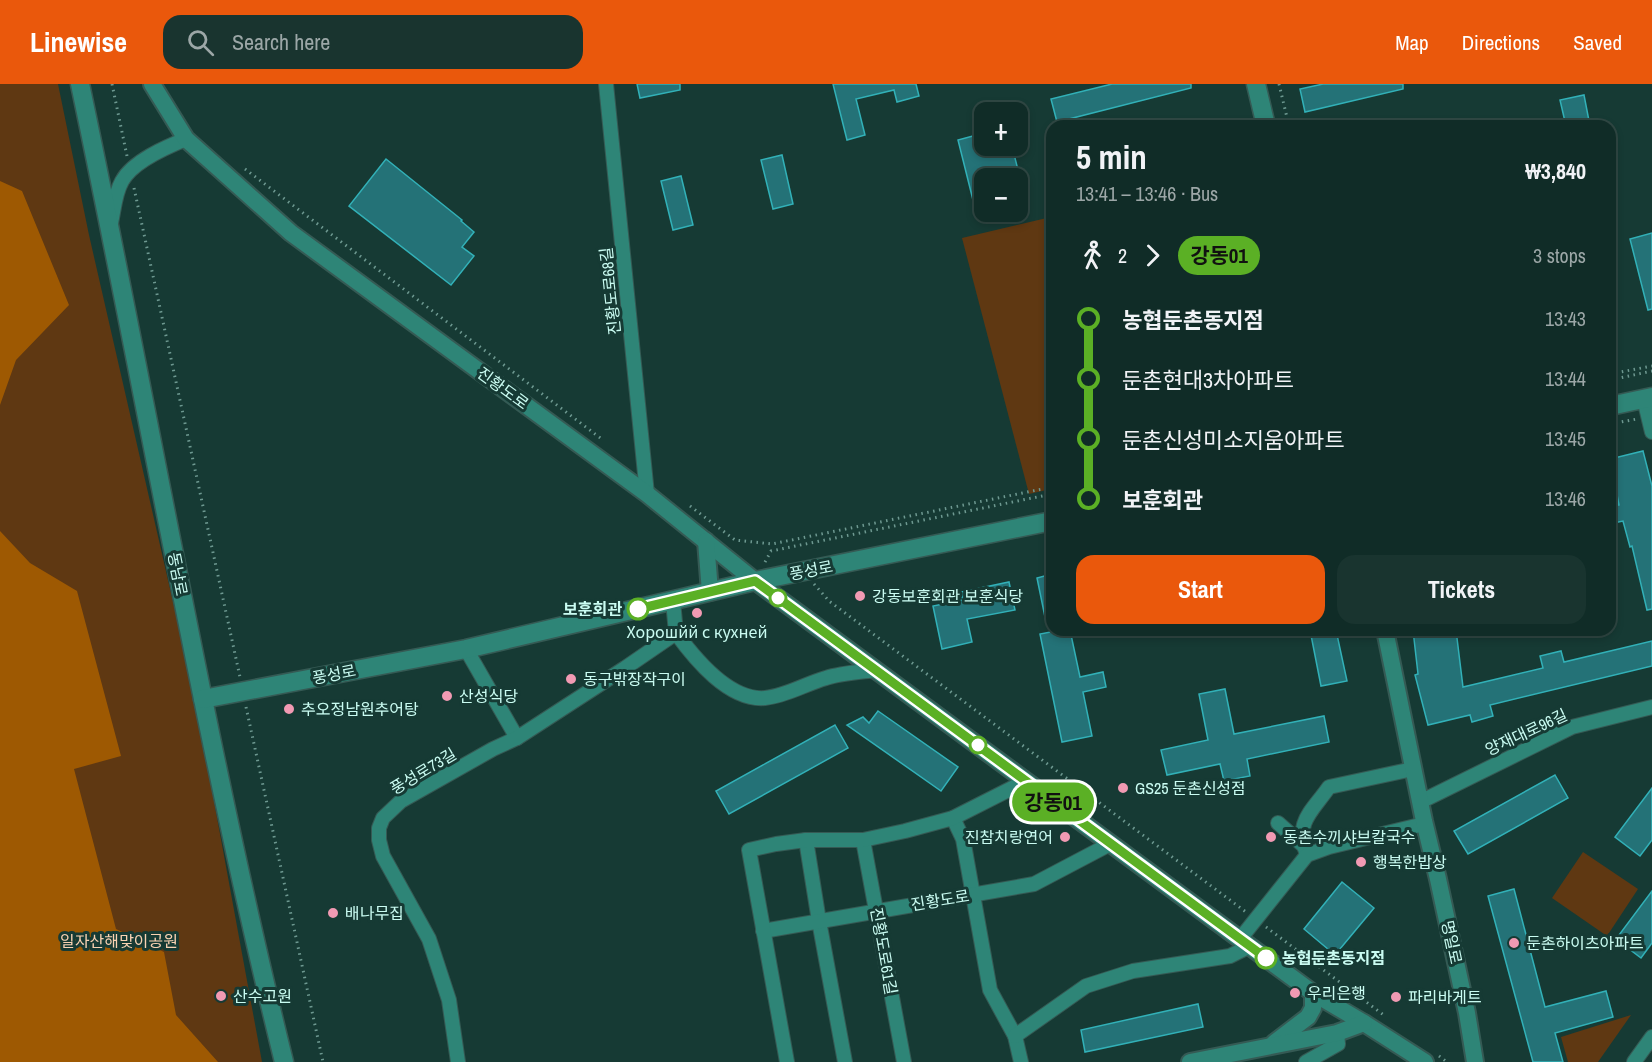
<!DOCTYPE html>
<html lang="en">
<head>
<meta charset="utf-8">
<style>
  :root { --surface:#102c27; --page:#19342f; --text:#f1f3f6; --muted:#9ca7a7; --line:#304844; --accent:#ea580c }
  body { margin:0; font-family:"Archivo Narrow","Noto Sans KR",sans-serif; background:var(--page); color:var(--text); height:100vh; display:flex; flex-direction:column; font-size:22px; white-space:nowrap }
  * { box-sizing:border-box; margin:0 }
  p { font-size:20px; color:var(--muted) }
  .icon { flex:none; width:33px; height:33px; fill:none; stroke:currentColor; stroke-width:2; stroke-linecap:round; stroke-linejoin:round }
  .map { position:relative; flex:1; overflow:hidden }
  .details { position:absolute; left:1046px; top:36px; width:570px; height:516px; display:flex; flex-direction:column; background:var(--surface); border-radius:18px; box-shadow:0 3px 9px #0003,0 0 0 2px var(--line) }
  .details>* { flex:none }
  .badge { padding:0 12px; border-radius:20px; font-size:21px; line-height:39px }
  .fabs { position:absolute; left:974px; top:18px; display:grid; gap:12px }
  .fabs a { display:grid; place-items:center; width:54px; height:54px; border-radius:12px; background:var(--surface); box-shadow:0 3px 9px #0003,0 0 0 2px var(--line); font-size:30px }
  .map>.badge { position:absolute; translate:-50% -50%; box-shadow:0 0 0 3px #fff }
  .legs { display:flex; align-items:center; gap:9px; height:66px; padding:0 30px; font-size:20px }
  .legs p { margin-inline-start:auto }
  .overview { display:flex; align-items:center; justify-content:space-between; height:102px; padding:0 30px }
  h1 { font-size:33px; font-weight:700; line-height:45px }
  .button { display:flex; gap:12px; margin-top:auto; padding:12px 30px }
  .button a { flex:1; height:69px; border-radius:18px; background:var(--accent); color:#fff; font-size:24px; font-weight:700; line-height:69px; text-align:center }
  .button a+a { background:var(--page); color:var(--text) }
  ul { padding:0 30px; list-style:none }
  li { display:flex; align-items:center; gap:21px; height:60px; font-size:22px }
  li i { display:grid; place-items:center; width:9px; height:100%; margin:0 8px; background:currentColor }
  li i::after { content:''; width:15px; height:15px; margin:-8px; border:4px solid; border-radius:50%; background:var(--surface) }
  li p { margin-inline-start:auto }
  li:first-child i { background:linear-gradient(#0000 50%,currentColor 0) }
  li:last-child i { background:linear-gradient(currentColor 50%,#0000 0) }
  header { display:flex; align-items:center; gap:36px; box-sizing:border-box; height:84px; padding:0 30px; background:var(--accent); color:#fff }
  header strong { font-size:28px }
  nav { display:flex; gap:33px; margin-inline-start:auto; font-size:21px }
  .search { width:420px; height:54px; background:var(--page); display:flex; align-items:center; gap:15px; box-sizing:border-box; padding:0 21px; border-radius:18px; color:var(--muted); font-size:22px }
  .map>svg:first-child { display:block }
  .green { fill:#5f3812 }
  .forest { fill:#9e5902 }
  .building { fill:#247277; stroke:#32b1b8; stroke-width:1.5 }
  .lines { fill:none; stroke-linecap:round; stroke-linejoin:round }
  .minor-casing { stroke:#355a54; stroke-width:16 }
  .tertiary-casing { stroke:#355a54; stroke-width:20 }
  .secondary-casing { stroke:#355a54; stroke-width:21 }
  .path { stroke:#6e9991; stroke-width:3; stroke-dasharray:1.5 4.5; stroke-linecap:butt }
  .minor { stroke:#2e8577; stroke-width:14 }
  .tertiary { stroke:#2e8577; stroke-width:16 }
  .secondary { stroke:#2e8577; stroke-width:18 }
  .line-1-casing { stroke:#fff; stroke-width:14 }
  .line-1 { stroke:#5bb025; stroke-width:9 }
  .poi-dot { fill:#f19ab3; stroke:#163a34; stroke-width:2 }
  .stop-1-dot { fill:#fff; stroke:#5bb025; stroke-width:3 }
  .labels { text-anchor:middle; stroke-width:6; stroke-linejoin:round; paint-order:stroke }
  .street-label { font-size:16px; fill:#cafcf2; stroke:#163a34 }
  .poi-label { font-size:16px; fill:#cafcf2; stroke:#163a34; text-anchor:start }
  .stop-label { font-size:16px; font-weight:bold; fill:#cafcf2; stroke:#163a34; text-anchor:end }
  .park-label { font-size:16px; fill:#f9d2b2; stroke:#163a34 }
</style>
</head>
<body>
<header>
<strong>Linewise</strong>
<div class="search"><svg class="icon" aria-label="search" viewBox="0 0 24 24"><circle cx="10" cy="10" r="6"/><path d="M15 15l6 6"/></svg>Search here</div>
<nav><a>Map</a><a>Directions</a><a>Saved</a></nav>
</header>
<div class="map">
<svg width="1652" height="978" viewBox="0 0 1652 978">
  <rect width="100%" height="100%" fill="#163a34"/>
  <g class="green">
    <path d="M 0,0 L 58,0 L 89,151 L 195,614 L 262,978 L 0,978 Z"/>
    <path d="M 1051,133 L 1051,405 L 1029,410 L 962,154 Z"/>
    <path d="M 1583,768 L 1638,805 L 1607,852 L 1552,814 Z"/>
    <path d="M 1631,931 L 1598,978 L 1568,978 L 1561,953 Z"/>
  </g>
  <g class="forest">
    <path d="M 0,97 L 22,107 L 69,221 L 16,276 L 0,321 Z"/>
    <path d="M 0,447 L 30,479 L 77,507 L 121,672 L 74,685 L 116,845 L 164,868 L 176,931 L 218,978 L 0,978 Z"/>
  </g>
  <g class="building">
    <path d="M 637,0 L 680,0 L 680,6 L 640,14 Z"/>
    <path d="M 833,0 L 916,0 L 919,12 L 897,18 L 894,6 L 856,15 L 865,51 L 847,56 Z"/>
    <path d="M 1112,0 L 1191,0 L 1191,4 L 1057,38 L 1051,15 Z"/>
    <path d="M 1323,0 L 1403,0 L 1403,5 L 1305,28 L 1300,5 Z"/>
    <path d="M 1584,11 L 1590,42 L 1566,42 L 1560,16 Z"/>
    <path d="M 984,49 L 984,62 L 1012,62 L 1020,94 L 984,94 L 984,118 L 974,120 L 958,56 Z"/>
    <path d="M 782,71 L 793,120 L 773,125 L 761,76 Z"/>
    <path d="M 386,75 L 462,136 L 461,137 L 474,148 L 462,163 L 474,172 L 451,201 L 349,122 Z"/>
    <path d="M 681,92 L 693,141 L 673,146 L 661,97 Z"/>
    <path d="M 1652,149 L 1652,225 L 1648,226 L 1630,155 Z"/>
    <path d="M 1643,367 L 1652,402 L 1652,525 L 1647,526 L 1632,462 L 1630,463 L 1623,437 L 1613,439 L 1610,423 L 1619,421 L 1610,375 Z"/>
    <path d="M 1052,490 L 1052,538 L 1046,538 L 1037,494 Z"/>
    <path d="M 1009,498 L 1015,526 L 967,535 L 972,558 L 942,565 L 933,522 L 963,516 L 961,508 Z"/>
    <path d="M 1061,546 L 1070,546 L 1080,593 L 1103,588 L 1106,603 L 1083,608 L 1092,652 L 1062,658 L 1040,550 Z"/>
    <path d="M 1310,546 L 1336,546 L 1347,597 L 1321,602 Z"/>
    <path d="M 1413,546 L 1456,546 L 1463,603 L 1543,584 L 1540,572 L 1561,567 L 1564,578 L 1652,557 L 1652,582 L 1490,621 L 1493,632 L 1472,638 L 1470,631 L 1428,641 L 1415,591 L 1418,590 Z"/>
    <path d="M 1225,605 L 1234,650 L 1324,632 L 1329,658 L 1247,675 L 1250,692 L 1224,697 L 1220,680 L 1167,691 L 1161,666 L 1208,656 L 1199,610 Z"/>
    <path d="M 878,627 L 958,683 L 941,707 L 847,641 L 863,633 L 869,639 Z"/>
    <path d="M 835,641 L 848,664 L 729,730 L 716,707 Z"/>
    <path d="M 1555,691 L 1568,714 L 1468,770 L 1454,747 Z"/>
    <path d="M 1652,704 L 1652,756 L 1640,772 L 1615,753 Z"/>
    <path d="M 1342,798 L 1374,824 L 1335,871 L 1304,845 Z"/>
    <path d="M 1514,805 L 1545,923 L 1606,907 L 1613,933 L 1555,949 L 1563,978 L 1533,978 L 1488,812 Z"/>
    <path d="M 1652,807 L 1652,859 L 1641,874 L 1616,855 Z"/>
    <path d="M 1198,920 L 1203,943 L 1085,968 L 1081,946 Z"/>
  </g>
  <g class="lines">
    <g class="minor-casing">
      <g id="minor">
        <path d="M 606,0 L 647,410"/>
        <path d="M 111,139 C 114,125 115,109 122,97 C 133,77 166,63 186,55"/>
        <path d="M 1644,315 L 1652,348"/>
        <path d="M 676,549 C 695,575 729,617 765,614 C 786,612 805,600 826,594 C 841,589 860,588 876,586"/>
        <path d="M 466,565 L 517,654"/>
        <path d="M 1420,718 L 1572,643 L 1652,623"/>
        <path d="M 953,734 L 963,755 L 990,906 L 1015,952 L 1021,978"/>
        <path d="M 1278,739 L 1304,762"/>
        <path d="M 806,756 L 819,837 L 845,978"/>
        <path d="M 863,756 L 904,978"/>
        <path d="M 1307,771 C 1295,737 1310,730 1329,703 L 1413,685"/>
        <path d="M 763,847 L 1034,800 L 1110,760"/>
        <path d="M 1240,855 L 1307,771 L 1329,763 L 1424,740"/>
        <path d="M 1015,952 L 1086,902 L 1133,887 L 1230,872 L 1250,862"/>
        <path d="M 458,978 L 449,916 L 429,855 L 383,772 L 379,756 L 379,744 L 383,734 L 401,717 L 493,665 L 517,654 L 625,584 L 676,549 L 673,517"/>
        <path d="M 787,978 L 749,766 L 776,760 L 806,756 L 863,756 L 905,747 L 953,734 L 1026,697"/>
        <path d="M 1306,978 L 1338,960 L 1337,949"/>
        <path d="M 1634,978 L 1652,953"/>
      </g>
    </g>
    <g class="tertiary-casing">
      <g id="tertiary">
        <path d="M 152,0 L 186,55 L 291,149 L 647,410 L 755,497 L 1313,909 L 1364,939 L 1425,978"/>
        <path d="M 706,457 L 710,508"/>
        <path d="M 1385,546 L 1424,737 L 1438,795 L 1467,929 L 1475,978"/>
        <path d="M 1274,959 L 1308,933 L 1313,924 L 1313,909"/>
        <path d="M 1190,978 L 1337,949 L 1364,939"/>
      </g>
    </g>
    <g class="secondary-casing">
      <g id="secondary">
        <path d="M 80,0 C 149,326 204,655 284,978"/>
        <path d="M 1256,0 L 1266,42"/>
        <path d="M 1610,322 L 1652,313"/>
        <path d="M 203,615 L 466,565 L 755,497 L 1052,437"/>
      </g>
    </g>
    <g class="path">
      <path d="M 112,0 L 127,72"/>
      <path d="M 1279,0 L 1289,42"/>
      <path d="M 245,85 L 603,356"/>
      <path d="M 134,104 L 240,593"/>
      <path d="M 1610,290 L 1652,282"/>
      <path d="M 1610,296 L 1652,287"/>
      <path d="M 1610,340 L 1637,335"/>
      <path d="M 690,422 L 735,456 L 772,460 L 1052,403"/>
      <path d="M 765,478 L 771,467 L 1052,410"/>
      <path d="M 814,500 L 829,517 L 1246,828"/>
      <path d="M 246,623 L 323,978"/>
      <path d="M 1520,651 L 1550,634 L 1560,632"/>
      <path d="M 1266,843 L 1385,932"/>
      <path d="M 1439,972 L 1447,978"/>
    </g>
    <use href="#minor" class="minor"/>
    <use href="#tertiary" class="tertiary"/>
    <use href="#secondary" class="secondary"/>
  </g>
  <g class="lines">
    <g class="line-1-casing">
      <path id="line-1" d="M 638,525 L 755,497 L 1266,874"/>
    </g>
    <use href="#line-1" class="line-1"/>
  </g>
  <g class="poi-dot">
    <circle cx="860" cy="512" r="6"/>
    <circle cx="697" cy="529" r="6"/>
    <circle cx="571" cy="595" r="6"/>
    <circle cx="447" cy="612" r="6"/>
    <circle cx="289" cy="625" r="6"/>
    <circle cx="1123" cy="704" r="6"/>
    <circle cx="1065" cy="753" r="6"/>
    <circle cx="1271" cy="753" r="6"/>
    <circle cx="1361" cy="778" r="6"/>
    <circle cx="333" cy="829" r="6"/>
    <circle cx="1514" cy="859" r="6"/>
    <circle cx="1295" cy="909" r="6"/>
    <circle cx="221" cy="912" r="6"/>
    <circle cx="1396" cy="913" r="6"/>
  </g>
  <g class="stop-1-dot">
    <circle cx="778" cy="514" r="8"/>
    <circle cx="638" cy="525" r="10"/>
    <circle cx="978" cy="661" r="8"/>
    <circle cx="1266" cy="874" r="10"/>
  </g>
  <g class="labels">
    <g class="street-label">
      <text transform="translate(610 207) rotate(-96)" y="6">진황도로68길</text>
      <text transform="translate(503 304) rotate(36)" y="6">진황도로</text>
      <text transform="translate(811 486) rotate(-11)" y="6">풍성로</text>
      <text transform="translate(178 490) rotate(79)" y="6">동남로</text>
      <text transform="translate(334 590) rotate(-11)" y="6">풍성로</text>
      <text transform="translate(1526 648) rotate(-25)" y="6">양재대로96길</text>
      <text transform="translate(423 687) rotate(-31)" y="6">풍성로73길</text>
      <text transform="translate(940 816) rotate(-9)" y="6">진황도로</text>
      <text transform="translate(1452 858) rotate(78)" y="6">명일로</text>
      <text transform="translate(884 867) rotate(80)" y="6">진황도로61길</text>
    </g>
    <g class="poi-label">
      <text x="872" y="518">강동보훈회관 보훈식당</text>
      <text x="697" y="554" text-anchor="middle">Хорошйй с кухней</text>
      <text x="583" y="601">동구밖장작구이</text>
      <text x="459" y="618">산성식당</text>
      <text x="301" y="631">추오정남원추어탕</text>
      <text x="1135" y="710">GS25 둔촌신성점</text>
      <text x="1053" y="759" text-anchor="end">진참치랑연어</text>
      <text x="1283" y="759">동촌수끼샤브칼국수</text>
      <text x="1373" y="784">행복한밥상</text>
      <text x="345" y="835">배나무집</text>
      <text x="1526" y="865">둔촌하이츠아파트</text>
      <text x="1307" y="915">우리은행</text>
      <text x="233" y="918">산수고원</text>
      <text x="1408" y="919">파리바게트</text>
    </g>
    <g class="stop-label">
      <text x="622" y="531">보훈회관</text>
      <text x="1282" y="880" text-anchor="start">농협둔촌동지점</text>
    </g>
    <g class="park-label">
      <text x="119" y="863">일자산해맞이공원</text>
    </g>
  </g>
</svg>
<div class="fabs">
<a>+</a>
<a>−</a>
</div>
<b class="badge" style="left:1053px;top:718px;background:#5bb025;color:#111">강동01</b>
<section class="details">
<div class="overview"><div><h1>5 min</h1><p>13:41 – 13:46 · Bus</p></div><b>₩3,840</b></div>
<div class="legs"><svg class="icon" aria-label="walk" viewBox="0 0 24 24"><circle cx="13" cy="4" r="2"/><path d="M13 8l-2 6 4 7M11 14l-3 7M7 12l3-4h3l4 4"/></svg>2<svg class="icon" aria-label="forward" viewBox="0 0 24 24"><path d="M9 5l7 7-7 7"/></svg><b class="badge" style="background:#5bb025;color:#111">강동01</b><p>3 stops</p></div>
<ul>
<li><i style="color:#5bb025"></i><b>농협둔촌동지점</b><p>13:43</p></li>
<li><i style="color:#5bb025"></i><span>둔촌현대3차아파트</span><p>13:44</p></li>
<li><i style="color:#5bb025"></i><span>둔촌신성미소지움아파트</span><p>13:45</p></li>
<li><i style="color:#5bb025"></i><b>보훈회관</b><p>13:46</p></li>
</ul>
<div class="button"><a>Start</a><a>Tickets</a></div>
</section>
</div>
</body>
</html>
